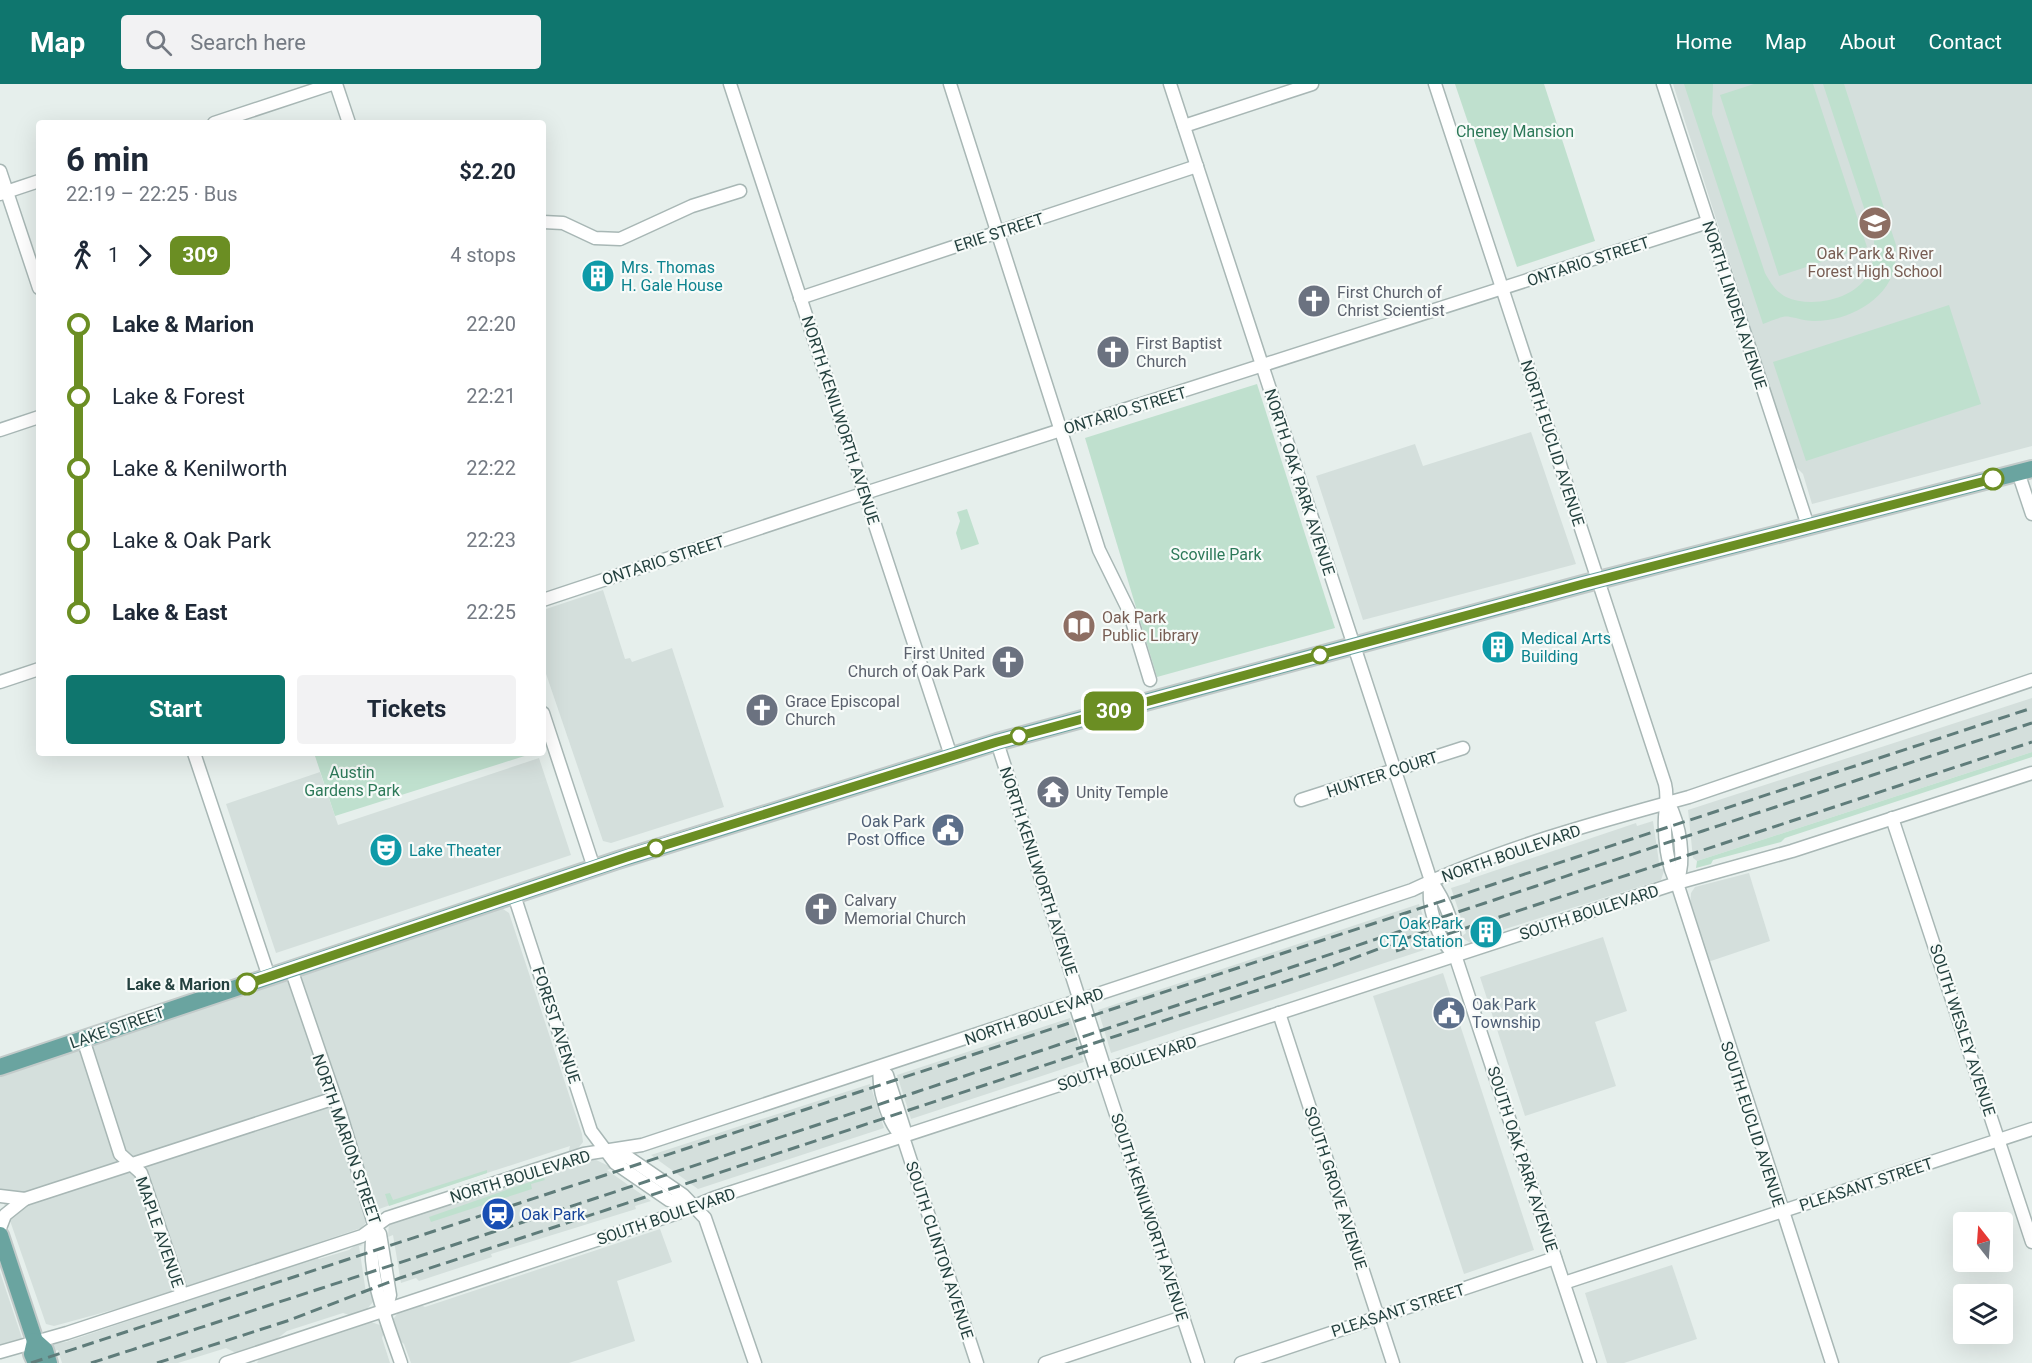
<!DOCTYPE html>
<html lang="en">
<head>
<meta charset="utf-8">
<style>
  :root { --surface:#fff; --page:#f2f2f3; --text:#1f2937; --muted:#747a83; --accent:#0f766e }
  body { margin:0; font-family:Roboto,sans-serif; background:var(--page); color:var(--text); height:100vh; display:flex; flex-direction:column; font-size:22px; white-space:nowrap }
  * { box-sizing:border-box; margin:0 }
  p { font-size:20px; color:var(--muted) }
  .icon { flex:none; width:33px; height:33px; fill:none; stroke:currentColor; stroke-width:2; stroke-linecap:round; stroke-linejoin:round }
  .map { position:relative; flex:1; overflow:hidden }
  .details { position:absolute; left:36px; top:36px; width:510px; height:636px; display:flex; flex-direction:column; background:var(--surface); border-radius:6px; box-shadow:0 6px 24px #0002 }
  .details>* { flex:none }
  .badge { padding:0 12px; border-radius:9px; font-size:21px; line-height:39px }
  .needle { width:39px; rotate:343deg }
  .tools { position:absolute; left:1953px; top:1128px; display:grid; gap:12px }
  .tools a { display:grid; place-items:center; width:60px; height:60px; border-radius:6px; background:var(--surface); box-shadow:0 6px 24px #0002; font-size:30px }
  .map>.badge { position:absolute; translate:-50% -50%; box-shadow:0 0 0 3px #fff }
  .legs { display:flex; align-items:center; gap:9px; height:66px; padding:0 30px; font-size:20px }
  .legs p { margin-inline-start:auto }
  .summary { display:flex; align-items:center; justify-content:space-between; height:102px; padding:0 30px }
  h1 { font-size:33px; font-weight:700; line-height:45px }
  .primary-button { display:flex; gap:12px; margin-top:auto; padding:12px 30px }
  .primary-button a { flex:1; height:69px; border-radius:6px; background:var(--accent); color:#fff; font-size:24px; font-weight:700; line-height:69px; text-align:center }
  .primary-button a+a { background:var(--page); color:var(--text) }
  ul { padding:0 30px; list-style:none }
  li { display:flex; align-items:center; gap:21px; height:72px; font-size:22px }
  li i { display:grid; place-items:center; width:9px; height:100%; margin:0 8px; background:currentColor }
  li i::after { content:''; width:15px; height:15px; margin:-8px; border:4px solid; border-radius:50%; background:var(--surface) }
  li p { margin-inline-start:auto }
  li:first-child i { background:linear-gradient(#0000 50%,currentColor 0) }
  li:last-child i { background:linear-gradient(currentColor 50%,#0000 0) }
  header { display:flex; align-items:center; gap:36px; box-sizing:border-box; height:84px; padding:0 30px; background:var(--accent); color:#fff }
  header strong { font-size:28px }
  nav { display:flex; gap:33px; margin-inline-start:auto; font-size:21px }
  .search { width:420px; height:54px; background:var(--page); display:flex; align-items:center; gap:15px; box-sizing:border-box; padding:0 21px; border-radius:6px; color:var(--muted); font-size:22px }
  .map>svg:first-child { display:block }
  .built { fill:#d4dfdc }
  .green { fill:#bfe0ce }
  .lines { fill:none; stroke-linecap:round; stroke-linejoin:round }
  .minor-casing { stroke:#a8b7b5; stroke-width:15 }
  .major-casing { stroke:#c2cac9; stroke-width:20 }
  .minor { stroke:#fff; stroke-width:12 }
  .major { stroke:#6aa4a0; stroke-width:16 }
  .rail { stroke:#5f7c7a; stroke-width:3; stroke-dasharray:12 6; stroke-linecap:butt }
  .line-1-casing { stroke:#fff; stroke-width:14 }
  .line-1 { stroke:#6b8e23; stroke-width:9 }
  .stop-1-dot { fill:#fff; stroke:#6b8e23; stroke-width:3 }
  .labels { text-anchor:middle; stroke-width:4.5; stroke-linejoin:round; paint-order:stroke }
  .park-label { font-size:16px; fill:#2d7959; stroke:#f7fbf9 }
  .street-label { font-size:16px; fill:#24413f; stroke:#f7fbf9 }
  .education-label { font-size:16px; fill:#785e54; stroke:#f7fbf9 }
  .culture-label { font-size:16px; fill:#0d838f; stroke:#f7fbf9; text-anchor:start }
  .worship-label { font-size:16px; fill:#5b616d; stroke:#f7fbf9; text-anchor:start }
  .service-label { font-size:16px; fill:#4e5e75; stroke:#f7fbf9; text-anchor:end }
  .stop-label { font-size:16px; font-weight:bold; fill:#24413f; stroke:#f7fbf9; text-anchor:end }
  .transit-label { font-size:16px; fill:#164399; stroke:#f7fbf9; text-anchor:start }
</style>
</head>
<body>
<header>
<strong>Map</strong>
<div class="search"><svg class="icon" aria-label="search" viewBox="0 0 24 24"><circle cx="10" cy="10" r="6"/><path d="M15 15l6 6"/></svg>Search here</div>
<nav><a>Home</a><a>Map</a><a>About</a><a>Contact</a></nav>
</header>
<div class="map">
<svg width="2032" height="1279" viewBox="0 0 2032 1279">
  <rect width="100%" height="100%" fill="#e6efec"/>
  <g class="built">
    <path d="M 1673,0 L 2032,0 L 2032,362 L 1812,420 L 1803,390 L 1795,382 Z"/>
    <path d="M 1531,348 L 1576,480 L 1363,536 L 1316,392 L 1415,360 L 1423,382 Z"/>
    <path d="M 603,506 L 625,575 L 630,574 L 632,578 L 672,564 L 724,723 L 611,759 L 603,757 L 543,581 L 543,526 Z"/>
    <path d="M 2032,614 L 2032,668 L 1697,777 L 1693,774 L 1688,726 Z"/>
    <path d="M 539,674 L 571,771 L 276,869 L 226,720 L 320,688 L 338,741 Z"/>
    <path d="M 1653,737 L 1660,785 L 1665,784 L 1661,796 L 1505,845 L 1498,851 L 1472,860 L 1461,853 L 1466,849 L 1451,804 L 1470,798 L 1470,795 L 1636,739 L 1637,742 Z"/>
    <path d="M 1749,789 L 1770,857 L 1708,878 L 1690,823 L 1691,809 L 1695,803 Z"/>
    <path d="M 1419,820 L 1433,863 L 1111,969 L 1098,926 Z"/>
    <path d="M 503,825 L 509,829 L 582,1050 L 583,1058 L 576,1067 L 568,1070 L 570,1062 L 410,1114 L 379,1125 L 361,1144 L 138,1219 L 54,1242 L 46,1240 L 0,1108 L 0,993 L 490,826 Z"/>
    <path d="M 1603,853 L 1627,927 L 1595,938 L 1616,1002 L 1525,1032 L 1480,893 Z"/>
    <path d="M 1443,889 L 1534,1166 L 1464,1190 L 1373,912 Z"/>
    <path d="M 1070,934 L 1084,978 L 911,1035 L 897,991 Z"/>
    <path d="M 870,1000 L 884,1044 L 698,1105 L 651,1071 Z"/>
    <path d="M 592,1074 L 613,1084 L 607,1086 L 651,1117 L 635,1122 L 636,1125 L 491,1170 L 492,1173 L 419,1197 L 416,1194 L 401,1199 L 393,1151 L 388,1153 L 389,1138 Z"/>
    <path d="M 660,1145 L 672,1178 L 617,1197 L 635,1257 L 569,1279 L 411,1279 L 404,1260 L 399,1256 L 392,1237 L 400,1226 L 418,1220 L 425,1223 Z"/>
    <path d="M 358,1159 L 363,1161 L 359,1162 L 366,1209 L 372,1207 L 373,1218 L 367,1225 L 349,1231 L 343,1229 L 287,1247 L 274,1257 L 236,1269 L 226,1264 L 178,1279 L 62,1279 L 58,1266 L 52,1268 L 51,1263 L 55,1259 L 66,1258 L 316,1173 L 319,1175 L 349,1166 Z"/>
    <path d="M 1672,1181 L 1697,1255 L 1624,1279 L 1607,1279 L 1585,1209 Z"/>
    <path d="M 0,1188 L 23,1257 L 0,1265 Z"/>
    <path d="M 368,1237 L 380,1241 L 384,1248 L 382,1254 L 390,1279 L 257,1279 L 259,1275 Z"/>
  </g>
  <g class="green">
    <path d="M 1455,0 L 1544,0 L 1595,157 L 1517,183 Z"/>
    <path d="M 1684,0 L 1713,0 L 1712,30 L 1765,189 C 1770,198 1776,208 1786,213 C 1812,225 1858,215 1870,187 C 1874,177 1874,165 1874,154 L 1823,0 L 1844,0 L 1896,161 C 1895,168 1896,177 1894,185 C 1886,218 1845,238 1813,237 C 1805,237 1798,234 1790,233 C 1783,231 1771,237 1763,240 Z"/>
    <path d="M 1754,0 L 1813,0 L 1867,163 L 1779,192 L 1720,11 Z"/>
    <path d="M 1949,221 L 1981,320 L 1806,377 L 1773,278 Z"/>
    <path d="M 1257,300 L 1335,544 L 1157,593 L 1085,354 Z"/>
    <path d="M 967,425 L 979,460 L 961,466 L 956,449 L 960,437 L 957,428 Z"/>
    <path d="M 2032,668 L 2032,673 L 1785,754 L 1781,758 L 1713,776 L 1711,780 L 1696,784 L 1697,777 Z"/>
    <path d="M 314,669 L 534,669 L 335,732 Z"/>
    <path d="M 487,1086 L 487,1089 L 389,1122 L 385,1110 L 390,1109 L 393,1116 Z"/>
    <path d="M 544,1093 L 545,1096 L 531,1100 L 532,1105 L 431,1138 L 429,1133 Z"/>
  </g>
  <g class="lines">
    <g class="minor-casing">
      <g id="minor">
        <path d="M 336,0 L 349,39"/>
        <path d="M 730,0 L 951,672"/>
        <path d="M 950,0 L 1099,466 L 1129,527 L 1150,596"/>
        <path d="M 1170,0 L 1431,797 C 1445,816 1458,847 1455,871 L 1590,1279"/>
        <path d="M 1435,0 L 1665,700 C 1668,712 1666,721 1665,733 C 1664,752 1667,783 1677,799 L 1832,1279"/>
        <path d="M 1663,0 L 1808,442"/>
        <path d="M 214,39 L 332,0"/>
        <path d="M 1184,42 L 1312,0"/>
        <path d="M 0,87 L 39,204"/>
        <path d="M 0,110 L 39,97"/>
        <path d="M 543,138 L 563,139 L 595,154 L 620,155 L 692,122 L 740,107"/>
        <path d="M 800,214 L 1197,82"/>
        <path d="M 0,346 L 39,333"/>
        <path d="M 2018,388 L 2032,430"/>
        <path d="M 543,516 L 865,409 L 1708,138"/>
        <path d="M 0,598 L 39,585"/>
        <path d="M 543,629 L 594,784"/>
        <path d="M 997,658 L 1080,917 L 1085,923 L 1103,979 L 1102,988 L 1198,1279"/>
        <path d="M 194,669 L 269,893"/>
        <path d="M 1301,716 L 1463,664"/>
        <path d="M 1668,718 C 1680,740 1686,776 1677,799"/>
        <path d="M 1892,734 L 2032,1158"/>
        <path d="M 1431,797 C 1426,820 1437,856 1455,871"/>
        <path d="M 514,811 L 591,1047 L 615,1079 L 669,1116 L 693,1124"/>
        <path d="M 291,885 L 339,1025 L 375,1143 L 380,1150 L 390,1211 L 386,1227"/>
        <path d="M 1080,917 L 1077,926 L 1095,982 L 1102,988"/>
        <path d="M 1279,929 L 1393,1279"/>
        <path d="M 83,955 L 120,1070 L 141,1089 L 182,1211"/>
        <path d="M 880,984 L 887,991 L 904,1044 L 903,1053 L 977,1279"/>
        <path d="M 880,984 C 877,1002 888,1041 903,1053"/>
        <path d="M 611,1068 L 629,1074 L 683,1111 L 705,1134 L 755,1279"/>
        <path d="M 0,1112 L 25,1115"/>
        <path d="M 375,1143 C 362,1180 389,1243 401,1279"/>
        <path d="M 0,1144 L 5,1131 L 25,1115 L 335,1014"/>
        <path d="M 1564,1199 L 2032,1045"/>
        <path d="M 0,1268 L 67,1249 L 362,1152 L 387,1134 L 584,1070 L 642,1061 L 1412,806 C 1498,765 1597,738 1689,713 L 2032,596"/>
        <path d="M 226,1279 L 675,1130 L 714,1114 L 1677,799 L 1792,767 L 2032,689"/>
        <path d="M 1045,1279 L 1183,1233"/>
        <path d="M 1241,1279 L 1555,1174"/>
      </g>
    </g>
    <g class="major-casing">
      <g id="major">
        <path d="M 0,983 L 618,776 L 997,658 L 1583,500 L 2032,385"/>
        <path d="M 0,1151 L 35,1257 L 45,1266 L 49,1279"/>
        <path d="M 35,1257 L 32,1270 L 36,1279"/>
      </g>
    </g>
    <use href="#minor" class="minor"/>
    <use href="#major" class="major"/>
    <g class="rail">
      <path d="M 1396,867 L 2032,658"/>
      <path d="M 1076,965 L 1333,882 L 1442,841"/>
      <path d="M 31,1279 L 2032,624"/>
      <path d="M 91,1279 C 739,1070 1384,850 2032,639"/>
      <path d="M 157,1279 L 287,1237 L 400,1194 L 1088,967"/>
    </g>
  </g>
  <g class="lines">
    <g class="line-1-casing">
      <path id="line-1" d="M 247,900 L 630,772 L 997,658 L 1583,500 L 1993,395"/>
    </g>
    <use href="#line-1" class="line-1"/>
  </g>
  <defs>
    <g id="school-disc" transform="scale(1.725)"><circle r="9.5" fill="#8d6e63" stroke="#f7fbf9"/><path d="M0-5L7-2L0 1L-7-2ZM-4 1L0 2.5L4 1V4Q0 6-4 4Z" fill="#fff"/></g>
    <g id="building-disc" transform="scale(1.725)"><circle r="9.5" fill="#0f9aa8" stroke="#f7fbf9"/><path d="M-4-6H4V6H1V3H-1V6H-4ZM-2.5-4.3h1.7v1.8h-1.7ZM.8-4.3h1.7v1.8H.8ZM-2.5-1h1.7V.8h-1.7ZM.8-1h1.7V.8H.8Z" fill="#fff"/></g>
    <g id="church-disc" transform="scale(1.725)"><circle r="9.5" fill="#6b7280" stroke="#f7fbf9"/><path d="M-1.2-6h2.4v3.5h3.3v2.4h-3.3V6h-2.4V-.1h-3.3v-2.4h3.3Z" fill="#fff"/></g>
    <g id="library-disc" transform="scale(1.725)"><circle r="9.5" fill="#8d6e63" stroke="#f7fbf9"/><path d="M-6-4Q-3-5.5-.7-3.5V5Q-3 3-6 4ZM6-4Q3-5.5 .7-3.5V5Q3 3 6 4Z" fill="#fff"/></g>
    <g id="temple-disc" transform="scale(1.725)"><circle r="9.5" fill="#6b7280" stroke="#f7fbf9"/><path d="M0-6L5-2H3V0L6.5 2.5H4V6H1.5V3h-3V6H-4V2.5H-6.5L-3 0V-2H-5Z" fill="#fff"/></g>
    <g id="civic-disc" transform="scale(1.725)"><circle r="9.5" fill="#5c6f8a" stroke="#f7fbf9"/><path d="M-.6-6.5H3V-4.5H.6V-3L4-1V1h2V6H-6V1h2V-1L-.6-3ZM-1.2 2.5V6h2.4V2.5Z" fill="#fff"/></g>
    <g id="theatre-disc" transform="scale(1.725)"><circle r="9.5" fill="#0f9aa8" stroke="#f7fbf9"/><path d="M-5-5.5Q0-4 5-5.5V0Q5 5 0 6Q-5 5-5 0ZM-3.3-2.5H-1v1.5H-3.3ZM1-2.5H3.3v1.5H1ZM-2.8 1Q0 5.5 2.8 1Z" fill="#fff"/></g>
    <g id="station-disc" transform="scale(1.725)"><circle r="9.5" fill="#1a4fb4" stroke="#f7fbf9"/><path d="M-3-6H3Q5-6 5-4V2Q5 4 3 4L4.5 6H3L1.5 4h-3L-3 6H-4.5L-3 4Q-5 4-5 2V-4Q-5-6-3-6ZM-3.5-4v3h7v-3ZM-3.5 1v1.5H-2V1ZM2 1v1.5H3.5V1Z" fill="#fff"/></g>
  </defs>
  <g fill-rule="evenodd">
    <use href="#school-disc" x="1875" y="139"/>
    <use href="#building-disc" x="598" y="192"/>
    <use href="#church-disc" x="1314" y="217"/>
    <use href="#church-disc" x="1113" y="268"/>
    <use href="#library-disc" x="1079" y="542"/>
    <use href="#building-disc" x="1498" y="563"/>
    <use href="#church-disc" x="1008" y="578"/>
    <use href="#church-disc" x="762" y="626"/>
    <use href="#temple-disc" x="1053" y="708"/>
    <use href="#civic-disc" x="948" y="746"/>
    <use href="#theatre-disc" x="386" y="766"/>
    <use href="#church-disc" x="821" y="825"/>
    <use href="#building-disc" x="1486" y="848"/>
    <use href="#civic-disc" x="1449" y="929"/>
    <use href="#station-disc" x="498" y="1130"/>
  </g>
  <g class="stop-1-dot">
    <circle cx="1993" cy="395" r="10"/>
    <circle cx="1320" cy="571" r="8"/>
    <circle cx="1019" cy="652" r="8"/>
    <circle cx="656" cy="764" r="8"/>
    <circle cx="247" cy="900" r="10"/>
  </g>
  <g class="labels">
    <g class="park-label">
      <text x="1515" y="53">Cheney Mansion</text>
      <text x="1216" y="476">Scoville Park</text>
      <text x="352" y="694">Austin<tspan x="352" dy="18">Gardens Park</tspan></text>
    </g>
    <g class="street-label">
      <text transform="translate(999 148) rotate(-18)" y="6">ERIE STREET</text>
      <text transform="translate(1588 177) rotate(-18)" y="6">ONTARIO STREET</text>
      <text transform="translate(1735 221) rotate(72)" y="6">NORTH LINDEN AVENUE</text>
      <text transform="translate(1125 326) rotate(-17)" y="6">ONTARIO STREET</text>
      <text transform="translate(841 336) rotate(72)" y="6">NORTH KENILWORTH AVENUE</text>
      <text transform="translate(1553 359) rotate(72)" y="6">NORTH EUCLID AVENUE</text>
      <text transform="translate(1300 398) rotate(72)" y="6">NORTH OAK PARK AVENUE</text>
      <text transform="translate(663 476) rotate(-18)" y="6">ONTARIO STREET</text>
      <text transform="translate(1382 690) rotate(-18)" y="6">HUNTER COURT</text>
      <text transform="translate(1511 769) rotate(-19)" y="6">NORTH BOULEVARD</text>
      <text transform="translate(1039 787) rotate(72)" y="6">NORTH KENILWORTH AVENUE</text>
      <text transform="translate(1589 828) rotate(-18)" y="6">SOUTH BOULEVARD</text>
      <text transform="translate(1034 932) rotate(-19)" y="6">NORTH BOULEVARD</text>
      <text transform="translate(557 941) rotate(72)" y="6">FOREST AVENUE</text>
      <text transform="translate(117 943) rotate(-19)" y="6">LAKE STREET</text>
      <text transform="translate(1963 946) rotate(72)" y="6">SOUTH WESLEY AVENUE</text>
      <text transform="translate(1127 979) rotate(-18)" y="6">SOUTH BOULEVARD</text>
      <text transform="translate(1753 1040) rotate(72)" y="6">SOUTH EUCLID AVENUE</text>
      <text transform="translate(347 1055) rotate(71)" y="6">NORTH MARION STREET</text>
      <text transform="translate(1523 1075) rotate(72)" y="6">SOUTH OAK PARK AVENUE</text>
      <text transform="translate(520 1092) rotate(-17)" y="6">NORTH BOULEVARD</text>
      <text transform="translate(1866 1100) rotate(-18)" y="6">PLEASANT STREET</text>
      <text transform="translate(1336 1104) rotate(72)" y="6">SOUTH GROVE AVENUE</text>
      <text transform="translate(666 1132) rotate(-19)" y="6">SOUTH BOULEVARD</text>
      <text transform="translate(1150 1133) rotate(72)" y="6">SOUTH KENILWORTH AVENUE</text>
      <text transform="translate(160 1148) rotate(71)" y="6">MAPLE AVENUE</text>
      <text transform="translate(940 1166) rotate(72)" y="6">SOUTH CLINTON AVENUE</text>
      <text transform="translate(1398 1226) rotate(-18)" y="6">PLEASANT STREET</text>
    </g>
    <g class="education-label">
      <text x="1875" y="175">Oak Park &amp; River<tspan x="1875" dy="18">Forest High School</tspan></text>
      <text x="1102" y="539" text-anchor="start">Oak Park<tspan x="1102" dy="18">Public Library</tspan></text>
    </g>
    <g class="culture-label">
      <text x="621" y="189">Mrs. Thomas<tspan x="621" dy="18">H. Gale House</tspan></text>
      <text x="1521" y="560">Medical Arts<tspan x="1521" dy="18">Building</tspan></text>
      <text x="409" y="772">Lake Theater</text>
      <text x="1463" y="845" text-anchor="end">Oak Park<tspan x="1463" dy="18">CTA Station</tspan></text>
    </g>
    <g class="worship-label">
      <text x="1337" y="214">First Church of<tspan x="1337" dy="18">Christ Scientist</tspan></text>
      <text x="1136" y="265">First Baptist<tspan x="1136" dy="18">Church</tspan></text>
      <text x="985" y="575" text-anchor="end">First United<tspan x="985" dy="18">Church of Oak Park</tspan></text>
      <text x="785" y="623">Grace Episcopal<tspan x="785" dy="18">Church</tspan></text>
      <text x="1076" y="714">Unity Temple</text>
      <text x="844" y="822">Calvary<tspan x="844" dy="18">Memorial Church</tspan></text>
    </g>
    <g class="service-label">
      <text x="925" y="743">Oak Park<tspan x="925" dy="18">Post Office</tspan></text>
      <text x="1472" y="926" text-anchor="start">Oak Park<tspan x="1472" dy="18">Township</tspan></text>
    </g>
    <g class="stop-label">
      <text x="230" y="906">Lake &amp; Marion</text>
    </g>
    <g class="transit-label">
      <text x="521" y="1136">Oak Park</text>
    </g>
  </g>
</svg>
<div class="tools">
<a><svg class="needle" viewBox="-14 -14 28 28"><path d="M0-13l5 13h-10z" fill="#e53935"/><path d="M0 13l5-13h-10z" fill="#747a83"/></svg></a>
<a><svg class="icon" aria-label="layers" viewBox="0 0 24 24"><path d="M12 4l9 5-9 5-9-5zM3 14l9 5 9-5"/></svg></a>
</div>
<b class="badge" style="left:1114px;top:627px;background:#6b8e23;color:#fff">309</b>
<section class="details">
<div class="summary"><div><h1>6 min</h1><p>22:19 – 22:25 · Bus</p></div><b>$2.20</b></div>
<div class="legs"><svg class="icon" aria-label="walk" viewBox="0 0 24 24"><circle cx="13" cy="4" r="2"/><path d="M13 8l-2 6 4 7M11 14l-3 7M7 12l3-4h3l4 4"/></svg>1<svg class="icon" aria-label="forward" viewBox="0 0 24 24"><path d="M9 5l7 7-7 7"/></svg><b class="badge" style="background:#6b8e23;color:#fff">309</b><p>4 stops</p></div>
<ul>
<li><i style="color:#6b8e23"></i><b>Lake &amp; Marion</b><p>22:20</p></li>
<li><i style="color:#6b8e23"></i><span>Lake &amp; Forest</span><p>22:21</p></li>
<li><i style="color:#6b8e23"></i><span>Lake &amp; Kenilworth</span><p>22:22</p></li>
<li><i style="color:#6b8e23"></i><span>Lake &amp; Oak Park</span><p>22:23</p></li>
<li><i style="color:#6b8e23"></i><b>Lake &amp; East</b><p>22:25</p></li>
</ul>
<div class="primary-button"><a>Start</a><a>Tickets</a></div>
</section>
</div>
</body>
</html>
